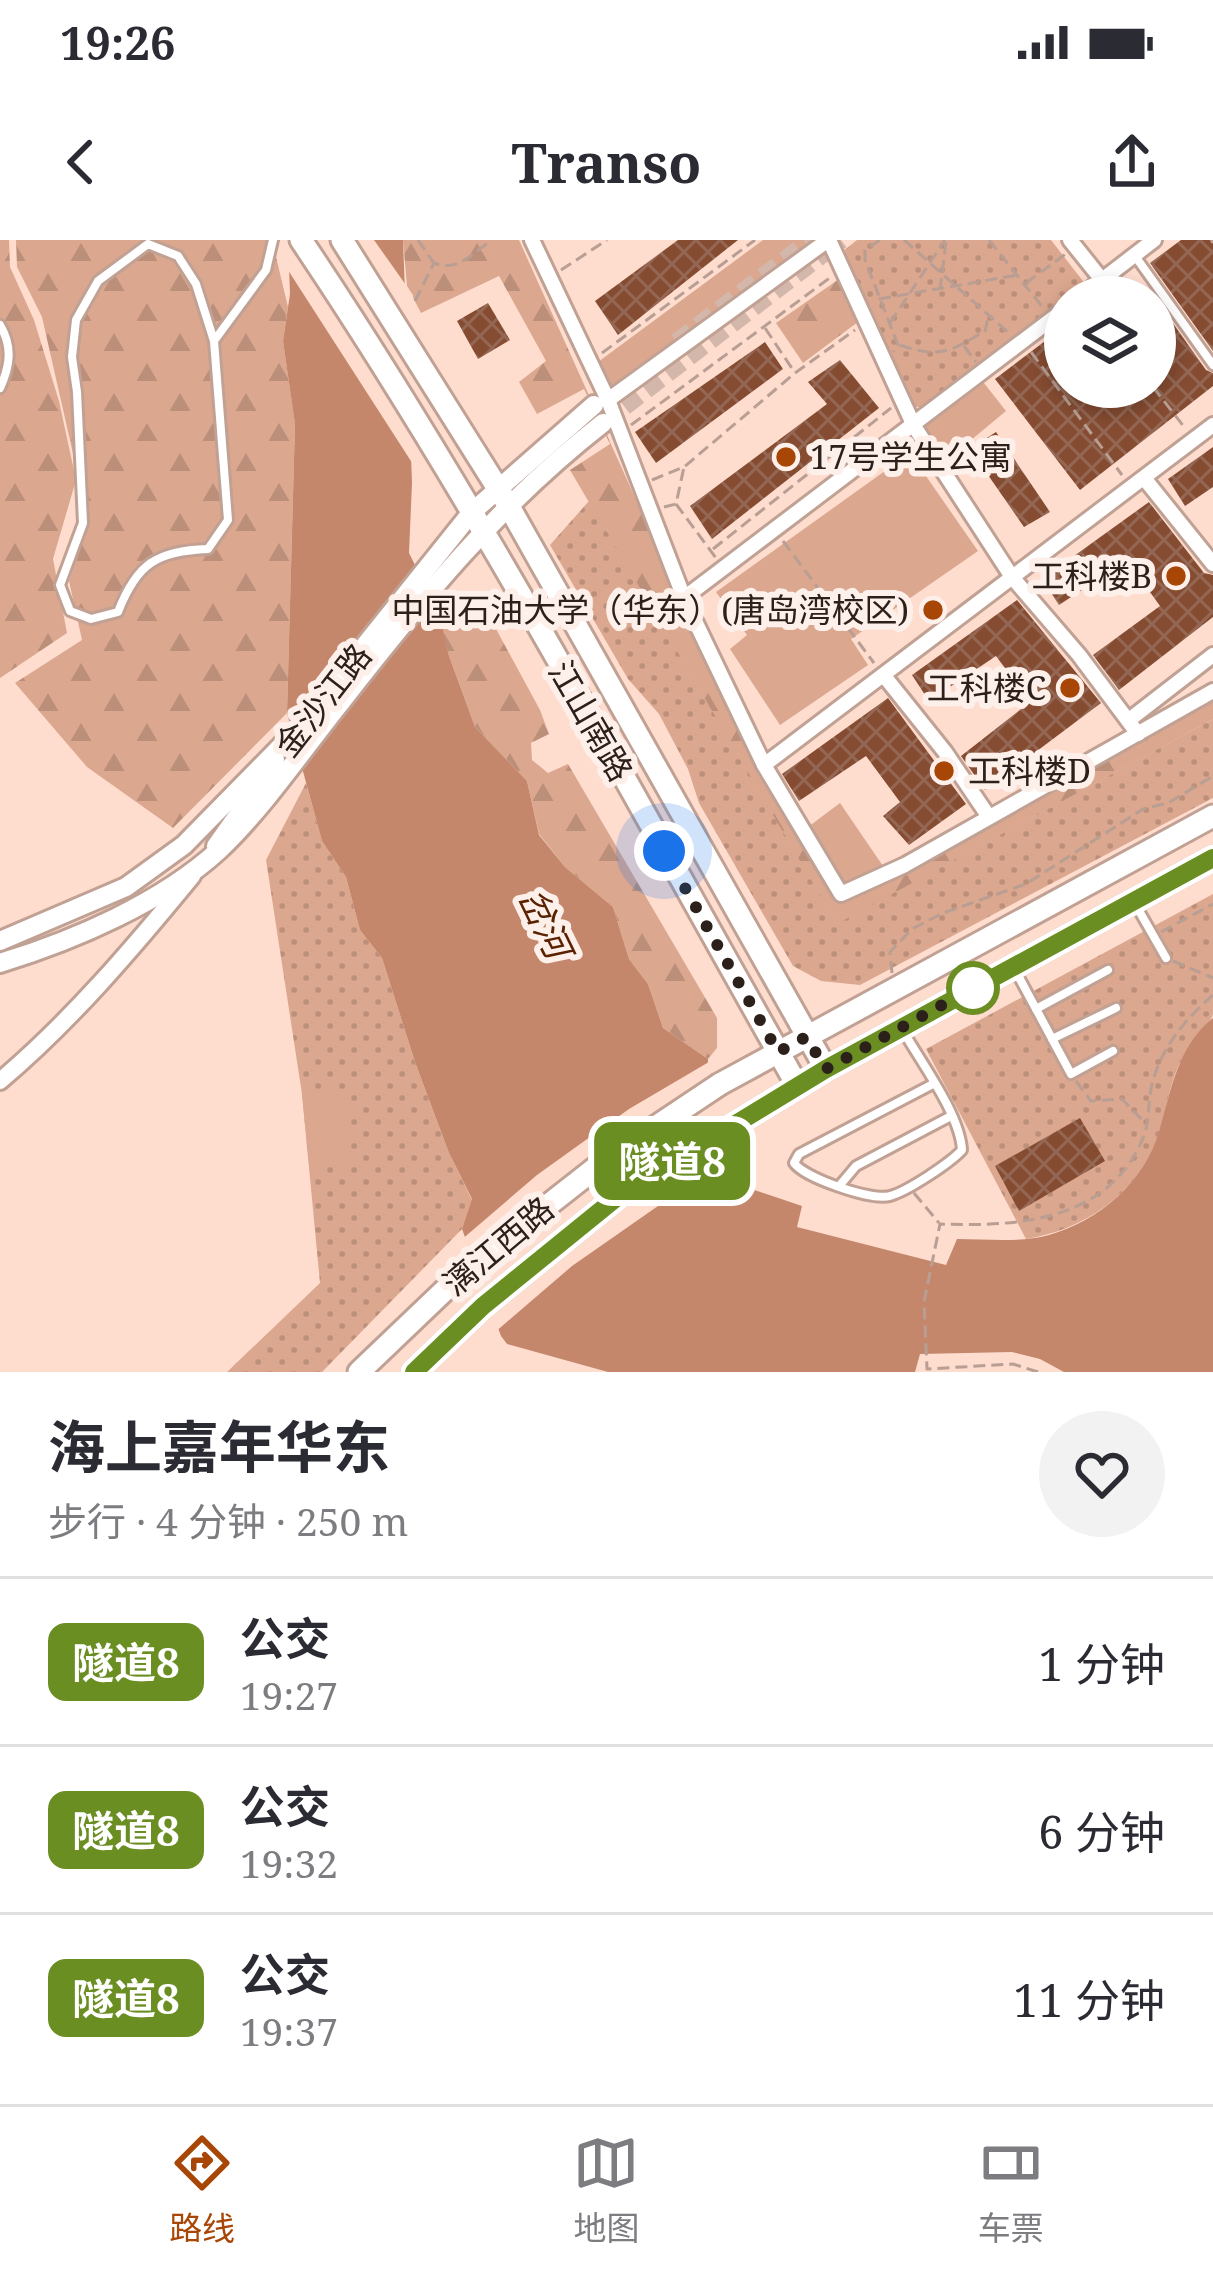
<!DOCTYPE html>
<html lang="zh">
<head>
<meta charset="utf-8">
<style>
  :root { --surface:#fff; --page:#f2f2f3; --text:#2b2b33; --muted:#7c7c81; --line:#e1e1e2; --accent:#a84606 }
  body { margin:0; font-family:"Noto Serif","Noto Sans SC",serif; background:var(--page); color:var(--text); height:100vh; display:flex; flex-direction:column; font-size:45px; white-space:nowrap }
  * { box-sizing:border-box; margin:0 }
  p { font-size:39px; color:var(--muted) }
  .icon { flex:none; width:66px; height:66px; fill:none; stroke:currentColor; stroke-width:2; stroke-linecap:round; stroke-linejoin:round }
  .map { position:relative; height:1132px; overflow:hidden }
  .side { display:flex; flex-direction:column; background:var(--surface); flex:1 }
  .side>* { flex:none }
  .badge { padding:0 24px; border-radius:18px; font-size:42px; line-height:78px }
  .controls { position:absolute; left:1044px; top:36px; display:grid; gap:24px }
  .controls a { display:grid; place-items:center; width:132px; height:132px; border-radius:50%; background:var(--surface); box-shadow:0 6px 18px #0003; font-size:60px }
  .you { position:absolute; width:60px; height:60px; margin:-30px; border:9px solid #fff; border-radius:50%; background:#1a73e8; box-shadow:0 0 0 18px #1a73e833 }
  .map>.badge { position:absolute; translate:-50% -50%; box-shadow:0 0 0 6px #fff }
  .round { display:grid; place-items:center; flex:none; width:126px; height:126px; border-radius:63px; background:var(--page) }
  .overview { display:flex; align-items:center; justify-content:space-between; height:204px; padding:0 48px }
  h1 { font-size:57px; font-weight:700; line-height:90px }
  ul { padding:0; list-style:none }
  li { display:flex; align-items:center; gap:36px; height:168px; padding:0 48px; border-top:3px solid var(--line) }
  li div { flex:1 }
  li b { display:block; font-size:45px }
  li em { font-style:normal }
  li .badge { min-width:132px; font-weight:700; text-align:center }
  .status { display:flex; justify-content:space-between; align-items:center; height:84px; padding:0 60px; background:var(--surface); direction:ltr }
  .status svg { height:33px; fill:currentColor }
  header { display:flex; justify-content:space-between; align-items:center; height:156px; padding:0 48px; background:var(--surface); font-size:54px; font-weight:700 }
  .dock { display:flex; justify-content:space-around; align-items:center; height:168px; border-top:3px solid var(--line); background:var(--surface); font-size:33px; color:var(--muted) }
  .dock a { display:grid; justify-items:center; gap:6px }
  .dock .current { color:var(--accent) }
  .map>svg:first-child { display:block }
  .forest { fill:url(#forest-firs) }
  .park { fill:url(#park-dots) }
  .garden { fill:#dba78f }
  .water { fill:#c4876b }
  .pier { fill:#feddcf }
  .building { fill:url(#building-cross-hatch) }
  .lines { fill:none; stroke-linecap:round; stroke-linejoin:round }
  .secondary-tunnel { stroke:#d4b7ab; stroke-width:18; stroke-dasharray:18 9; stroke-linecap:butt }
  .service-casing { stroke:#c0a194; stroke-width:14 }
  .minor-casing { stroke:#c0a194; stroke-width:20 }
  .tertiary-casing { stroke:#c0a194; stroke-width:22 }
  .secondary-casing { stroke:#c0a194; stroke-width:24 }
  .primary-casing { stroke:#c0a194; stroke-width:27 }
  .path { stroke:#b89e93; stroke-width:3; stroke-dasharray:12 6; stroke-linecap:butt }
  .service { stroke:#fff; stroke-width:8 }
  .minor { stroke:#fff; stroke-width:14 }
  .tertiary { stroke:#fff; stroke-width:16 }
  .secondary { stroke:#fff; stroke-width:18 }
  .primary { stroke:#fff; stroke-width:21 }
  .primary-bridge-casing { stroke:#c0a194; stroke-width:27; stroke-linecap:butt }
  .primary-bridge { stroke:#fff; stroke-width:21 }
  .line-casing { stroke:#fff; stroke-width:27 }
  .line { stroke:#6b8e23; stroke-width:18 }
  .walk { stroke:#2c201b; stroke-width:12; stroke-dasharray:0 21.6 }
  .poi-dot { fill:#a84606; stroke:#fdefe9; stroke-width:4.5 }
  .stop-dot { fill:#fff; stroke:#6b8e23; stroke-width:6 }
  .labels { text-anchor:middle; stroke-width:12; stroke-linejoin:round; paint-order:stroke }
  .poi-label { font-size:33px; fill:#2c201b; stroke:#fdefe9; text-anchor:end }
  .street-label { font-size:33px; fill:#2c201b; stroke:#fdefe9 }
  .water-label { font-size:36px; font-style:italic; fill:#5a2201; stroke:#fdefe9 }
</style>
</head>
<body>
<div class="status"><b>19:26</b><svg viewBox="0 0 49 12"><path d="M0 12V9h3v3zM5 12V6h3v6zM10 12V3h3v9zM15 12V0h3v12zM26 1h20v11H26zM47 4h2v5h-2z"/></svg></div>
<header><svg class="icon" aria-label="back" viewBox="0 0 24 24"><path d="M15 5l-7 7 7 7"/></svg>Transo<svg class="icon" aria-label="share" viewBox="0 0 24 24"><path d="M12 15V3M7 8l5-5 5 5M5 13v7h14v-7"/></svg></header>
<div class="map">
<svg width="1213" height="1132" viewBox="0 0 1213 1132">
  <defs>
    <pattern id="forest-firs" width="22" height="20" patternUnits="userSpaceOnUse" patternTransform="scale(3)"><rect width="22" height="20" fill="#dba78f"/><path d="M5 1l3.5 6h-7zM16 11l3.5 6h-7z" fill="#bc8f7b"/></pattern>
    <pattern id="park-dots" width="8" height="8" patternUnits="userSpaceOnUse" patternTransform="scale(3)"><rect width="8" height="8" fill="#dba78f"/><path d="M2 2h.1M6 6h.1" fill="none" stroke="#bc8f7b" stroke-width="1.8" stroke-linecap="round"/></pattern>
    <pattern id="building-cross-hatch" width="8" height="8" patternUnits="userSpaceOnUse" patternTransform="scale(3)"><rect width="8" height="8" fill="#854c32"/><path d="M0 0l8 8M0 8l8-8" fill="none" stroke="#946854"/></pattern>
  </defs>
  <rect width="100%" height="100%" fill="#feddcf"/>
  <g class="forest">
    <path d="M 0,0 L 9,0 L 10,27 L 34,80 L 59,161 L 76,240 L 53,319 L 67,393 L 0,438 Z"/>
    <path d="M 16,0 L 272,0 L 288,67 L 283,101 L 295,183 L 287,473 L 173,588 L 87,527 L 15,443 L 82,400 L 69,341 L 89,284 L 42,77 L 17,27 Z"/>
    <path d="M 403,0 L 519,0 L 765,546 L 840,660 L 851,657 L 1213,455 L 1213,479 L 837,685 L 570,230 L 610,204 L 584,149 L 537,174 L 519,142 L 546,121 L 499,36 L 421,73 L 407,46 Z"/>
    <path d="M 839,39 L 858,82 L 803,123 L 776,83 Z"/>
    <path d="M 454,355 L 472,355 L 483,365 L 540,470 L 549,494 L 531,503 L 532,520 L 548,533 L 568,524 L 717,778 L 717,808 L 708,819 L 663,788 L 648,744 L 629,719 L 613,667 L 565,627 L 539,594 L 527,541 L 475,487 L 449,416 L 437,369 Z"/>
  </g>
  <g class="park">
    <path d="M 857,0 L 1051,0 L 1086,45 L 1065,57 L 1065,61 L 928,167 L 914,167 L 842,12 Z"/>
    <path d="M 589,261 L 837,684 L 1213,479 L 1213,558 L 860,745 L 821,741 L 793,726 L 699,563 L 688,529 L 659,474 L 628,439 L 550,305 Z"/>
    <path d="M 306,543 L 322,601 L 346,637 L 360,690 L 382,718 L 415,822 L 449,913 L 472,960 L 462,989 L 322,1132 L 227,1132 L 320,1043 L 302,854 L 266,620 Z"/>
    <path d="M 1213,654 C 1213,683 1213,749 1213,774 C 1210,787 1185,810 1178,827 C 1168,850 1166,874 1158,897 C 1137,954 1084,990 1026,999 L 926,809 Z"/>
  </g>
  <g class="garden">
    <path d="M 763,0 L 817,0 L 610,151 L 598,122 Z"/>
    <path d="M 980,138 L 1006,171 L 947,220 L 921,187 Z"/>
    <path d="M 910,213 L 978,311 L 851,399 L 868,425 L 780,485 L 730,409 L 747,395 L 716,352 Z"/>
    <path d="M 840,563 L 885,629 L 843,649 L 808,587 Z"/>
    <path d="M 345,851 L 350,920 L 309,924 L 302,854 Z"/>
  </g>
  <path class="water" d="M 288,0 L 403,0 L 412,243 L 409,313 L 439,373 L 449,416 L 475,487 L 527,541 L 539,595 L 565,627 L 613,667 L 629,719 L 648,744 L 663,788 L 708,819 L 704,933 L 802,966 L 797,987 L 946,1025 L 957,999 C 986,999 1020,1003 1049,995 C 1099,981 1144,942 1159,892 C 1171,851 1177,807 1213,778 L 1213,1132 L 1064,1132 L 1040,1119 L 1012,1112 L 920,1114 L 915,1132 L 608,1132 L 507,1104 L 501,1096 L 462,989 L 472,959 L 449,913 L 415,822 L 382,718 L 360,690 L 346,637 L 322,601 L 287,473 L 295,184 L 283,101 L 290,54 Z"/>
  <g class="pier">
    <path d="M 287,0 L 374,0 L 413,55 L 418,232 L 286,27 Z"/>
    <path d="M 714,819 L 711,929 L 572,1026 L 494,1093 L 460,1001 L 537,935 L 629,869 Z"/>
  </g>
  <g class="building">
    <path d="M 678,0 L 738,0 L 618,95 L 595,61 Z"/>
    <path d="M 1181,0 L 1213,0 L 1213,111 L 1150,23 Z"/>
    <path d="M 1155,58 L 1206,130 L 1213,133 L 1213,146 L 1080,250 L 995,139 L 1065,86 L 1065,147 L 1155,147 Z"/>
    <path d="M 488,63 L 510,100 L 478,119 L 457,81 Z"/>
    <path d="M 765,102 L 783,129 L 656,223 L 635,192 Z"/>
    <path d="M 840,120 L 879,168 L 712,299 L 690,266 L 827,164 L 808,142 Z"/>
    <path d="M 996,192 L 1050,272 L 1024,287 L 970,209 Z"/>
    <path d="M 1213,207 L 1213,247 L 1185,266 L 1168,239 Z"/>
    <path d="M 1149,262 L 1204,333 L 1213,335 L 1213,377 L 1119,450 L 1093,415 L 1160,366 L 1127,320 L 1059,365 L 1042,339 Z"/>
    <path d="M 1017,360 L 1101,463 L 985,550 L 961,516 L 1030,462 L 996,416 L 929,461 L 912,435 Z"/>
    <path d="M 888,458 L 966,564 L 909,605 L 883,576 L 900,562 L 866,516 L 799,561 L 782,534 Z"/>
    <path d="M 1080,878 L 1105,921 L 1019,971 L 995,926 Z"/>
  </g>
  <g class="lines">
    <g class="secondary-tunnel">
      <path d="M 677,102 L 811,0"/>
      <path d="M 603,183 L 841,0"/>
    </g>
    <g class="service-casing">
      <g id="service">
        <path d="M 1135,16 L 1213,125"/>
        <path d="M 0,85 C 13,107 10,126 0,148"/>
        <path d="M 214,101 L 196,44 L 178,16 L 148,4 L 98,41 L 76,80 L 72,117 L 77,152 L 83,283 L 60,345 L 70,371 L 91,379 L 118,372 C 137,323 157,311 208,309 L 228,280 L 214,101 L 266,30 L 273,0"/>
        <path d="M 1134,662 L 1166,718"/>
        <path d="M 1014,728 L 1071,834 L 1113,811"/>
        <path d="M 1036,769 L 1108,730"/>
        <path d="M 902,789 C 920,821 960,874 962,910 C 950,923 908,951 890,956 C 871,961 805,938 794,923 L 799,914 L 933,844"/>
        <path d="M 1052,799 L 1116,768"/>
        <path d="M 840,945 L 856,926 L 951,876"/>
      </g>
    </g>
    <g class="minor-casing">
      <g id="minor">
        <path d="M 532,0 L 608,160 L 684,358 L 764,525 L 841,654 L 905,625 L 1213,451"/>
        <path d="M 829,0 L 914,186 L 1012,337 L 1079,415 L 1138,494"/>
        <path d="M 1070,0 L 1102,40"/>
        <path d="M 1080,57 L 1154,0"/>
        <path d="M 608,160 L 828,0"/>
        <path d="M 1144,238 L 1213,324"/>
        <path d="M 684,358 L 1065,69"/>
        <path d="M 885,437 L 945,512 L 989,577"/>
        <path d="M 1129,480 L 1213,415"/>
        <path d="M 764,525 L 1213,185"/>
      </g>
    </g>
    <g class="tertiary-casing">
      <g id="tertiary">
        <path d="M 215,606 L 276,520"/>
        <path d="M 0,841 C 71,781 133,708 192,636"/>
      </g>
    </g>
    <g class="secondary-casing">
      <g id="secondary">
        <path d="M 0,701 L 126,647 L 184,605 L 298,489 L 471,273 L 594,165"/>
        <path d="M 0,723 C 75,700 161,663 219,610 C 261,571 304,508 341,462 C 423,357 497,266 603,183"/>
      </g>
    </g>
    <g class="primary-casing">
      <g id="primary">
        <path d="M 301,0 C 483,271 636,562 797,845"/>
        <path d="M 342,0 L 507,263 L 826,829"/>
        <path d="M 720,844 L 1213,576"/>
        <path d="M 359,1132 L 468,1028"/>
        <path d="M 414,1132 L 483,1066 L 621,954 L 826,829 L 1213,618"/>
      </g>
    </g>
    <g class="path">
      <path d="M 418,0 L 433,22"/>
      <path d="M 880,0 L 865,10 L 865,20 L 898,105 L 893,112"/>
      <path d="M 904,0 L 1010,94"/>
      <path d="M 989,0 L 1044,69"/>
      <path d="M 1211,0 L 1213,3"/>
      <path d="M 561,30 L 607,0"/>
      <path d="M 1026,43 L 1067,13"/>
      <path d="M 940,50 L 946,2"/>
      <path d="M 879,59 L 1018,35"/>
      <path d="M 415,61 L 434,23 C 457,33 474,12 492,0"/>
      <path d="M 890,83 L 945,0"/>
      <path d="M 765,88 L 793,130"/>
      <path d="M 900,105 C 940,119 951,111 985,91 L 989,74"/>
      <path d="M 964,106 L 976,122"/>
      <path d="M 1031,112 L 1122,235"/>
      <path d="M 602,113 L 755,0"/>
      <path d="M 1153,147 L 1185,188"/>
      <path d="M 631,185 L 831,37"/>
      <path d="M 652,240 L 684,227 L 795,133 L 855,90"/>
      <path d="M 676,264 L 716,318"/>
      <path d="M 664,267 L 676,264 L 684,227"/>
      <path d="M 783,301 L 874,423"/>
      <path d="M 713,309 L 891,168"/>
      <path d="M 1161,692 L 1213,664"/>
      <path d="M 1173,721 L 1213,738"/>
      <path d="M 892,733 L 890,712 L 912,689 L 943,673 L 1026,644 L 1143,569 L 1168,563 L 1213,536"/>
      <path d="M 1076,841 L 1091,861 L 1122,859 L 1146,884"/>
      <path d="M 914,953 L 939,983"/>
      <path d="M 1038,1132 L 1013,1124 L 927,1129 L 924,1062 L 940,984 C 1020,987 1112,981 1145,893 C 1149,880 1148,869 1150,856 C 1155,815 1183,781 1213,755"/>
    </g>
    <use href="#service" class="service"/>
    <use href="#minor" class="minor"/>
    <use href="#tertiary" class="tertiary"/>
    <use href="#secondary" class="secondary"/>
    <use href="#primary" class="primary"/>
    <g class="primary-bridge-casing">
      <path id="primary-bridge" d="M 468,1028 L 603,922 L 720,844"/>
    </g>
    <use href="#primary-bridge" class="primary-bridge"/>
  </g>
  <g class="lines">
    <g class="line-casing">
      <path id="line" d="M 414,1132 L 483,1066 L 621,954 L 826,829 L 1213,618"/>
    </g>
    <use href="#line" class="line"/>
    <path class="walk" d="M 664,611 L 778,812 L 806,797 L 826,829 L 973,748"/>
  </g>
  <g class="poi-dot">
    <circle cx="786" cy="217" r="12"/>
    <circle cx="1176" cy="336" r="12"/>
    <circle cx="933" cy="370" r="12"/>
    <circle cx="1070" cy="448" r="12"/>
    <circle cx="944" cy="531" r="12"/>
  </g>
  <circle class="stop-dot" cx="973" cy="748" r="24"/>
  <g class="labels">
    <g class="poi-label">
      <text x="810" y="229" text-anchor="start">17号学生公寓</text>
      <text x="1152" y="348">工科楼B</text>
      <text x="909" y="382">中国石油大学（华东）(唐岛湾校区)</text>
      <text x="1046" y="460">工科楼C</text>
      <text x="968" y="543" text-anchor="start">工科楼D</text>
    </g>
    <g class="street-label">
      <text transform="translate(323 460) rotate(-52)" y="12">金沙江路</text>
      <text transform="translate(591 481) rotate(60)" y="12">江山南路</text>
      <text transform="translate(498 1006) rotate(-40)" y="12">漓江西路</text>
    </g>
    <g class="water-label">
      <text transform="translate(545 683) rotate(64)" y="13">岔河</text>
    </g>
  </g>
</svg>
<div class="controls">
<a><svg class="icon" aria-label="layers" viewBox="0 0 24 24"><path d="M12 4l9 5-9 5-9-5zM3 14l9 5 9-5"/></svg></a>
</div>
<div class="you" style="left:664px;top:611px"></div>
<b class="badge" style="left:672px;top:921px;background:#6b8e23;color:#fff">隧道8</b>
</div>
<section class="side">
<div class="overview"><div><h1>海上嘉年华东</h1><p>步行 · 4 分钟 · 250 m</p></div><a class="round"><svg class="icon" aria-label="heart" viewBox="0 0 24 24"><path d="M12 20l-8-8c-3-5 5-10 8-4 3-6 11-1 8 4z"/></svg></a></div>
<ul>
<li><span class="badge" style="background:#6b8e23;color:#fff">隧道8</span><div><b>公交</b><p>19:27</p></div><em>1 分钟</em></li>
<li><span class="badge" style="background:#6b8e23;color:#fff">隧道8</span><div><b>公交</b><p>19:32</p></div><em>6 分钟</em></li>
<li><span class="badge" style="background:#6b8e23;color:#fff">隧道8</span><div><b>公交</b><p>19:37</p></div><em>11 分钟</em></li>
</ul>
</section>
<nav class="dock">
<a class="current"><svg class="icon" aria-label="directions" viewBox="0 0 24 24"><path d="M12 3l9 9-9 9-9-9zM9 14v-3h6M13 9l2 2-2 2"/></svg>路线</a>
<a><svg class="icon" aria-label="map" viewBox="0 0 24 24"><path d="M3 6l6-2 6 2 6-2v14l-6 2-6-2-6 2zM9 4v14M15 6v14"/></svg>地图</a>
<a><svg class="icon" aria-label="tickets" viewBox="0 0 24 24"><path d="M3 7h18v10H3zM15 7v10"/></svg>车票</a>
</nav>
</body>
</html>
